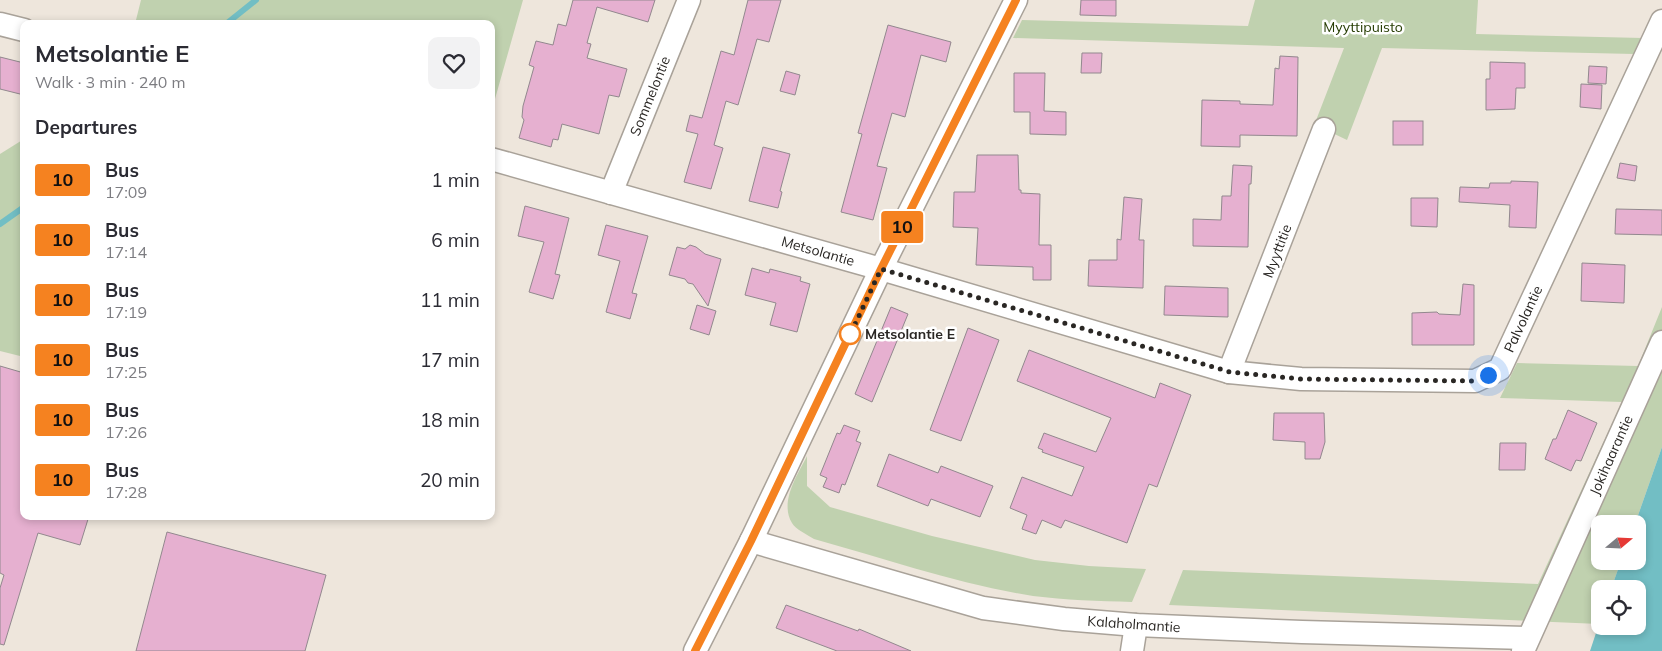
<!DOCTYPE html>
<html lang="en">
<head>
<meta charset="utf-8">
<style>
  :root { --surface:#fff; --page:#f2f2f3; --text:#2b2b33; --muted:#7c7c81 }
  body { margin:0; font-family:Mulish,sans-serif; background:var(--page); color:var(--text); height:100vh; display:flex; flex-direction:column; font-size:19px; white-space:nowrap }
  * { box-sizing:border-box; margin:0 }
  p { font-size:16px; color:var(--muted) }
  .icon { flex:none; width:28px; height:28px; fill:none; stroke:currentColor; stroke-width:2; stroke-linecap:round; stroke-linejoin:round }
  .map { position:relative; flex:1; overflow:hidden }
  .drawer { position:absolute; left:20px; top:20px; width:475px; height:500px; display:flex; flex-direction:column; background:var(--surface); border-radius:10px; box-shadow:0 2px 8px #0003 }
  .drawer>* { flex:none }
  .badge { padding:0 10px; border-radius:4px; font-size:18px; line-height:32px }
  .needle { width:32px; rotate:71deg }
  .tools { position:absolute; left:1591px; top:515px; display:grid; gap:10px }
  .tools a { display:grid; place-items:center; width:55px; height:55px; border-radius:10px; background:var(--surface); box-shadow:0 2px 8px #0003; font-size:25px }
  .you { position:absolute; width:25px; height:25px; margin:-12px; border:4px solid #fff; border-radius:50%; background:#1a73e8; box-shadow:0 0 0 8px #1a73e833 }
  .map>.badge { position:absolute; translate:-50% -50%; box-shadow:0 0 0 2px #fff }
  h2 { padding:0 15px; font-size:19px; line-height:45px }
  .round { display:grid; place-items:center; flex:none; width:52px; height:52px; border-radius:10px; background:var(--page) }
  .summary { display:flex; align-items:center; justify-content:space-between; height:85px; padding:0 15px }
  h1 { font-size:24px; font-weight:700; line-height:38px }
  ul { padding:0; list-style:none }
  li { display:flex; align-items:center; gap:15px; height:60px; padding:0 15px }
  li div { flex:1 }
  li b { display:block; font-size:19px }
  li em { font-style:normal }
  li .badge { min-width:55px; font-weight:700; text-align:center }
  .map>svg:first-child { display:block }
  .green { fill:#c0d1af }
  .water { fill:#72bec4 }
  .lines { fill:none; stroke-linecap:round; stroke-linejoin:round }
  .stream { stroke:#72bec4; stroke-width:6 }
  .building { fill:#e6b0d0; stroke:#92888e }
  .minor-casing { stroke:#a9a299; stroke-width:25 }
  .minor { stroke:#fff; stroke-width:22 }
  .line-casing { stroke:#fff; stroke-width:11 }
  .line { stroke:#f58220; stroke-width:8 }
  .walk { stroke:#2a2724; stroke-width:5; stroke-dasharray:0 9 }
  .stop-dot { fill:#fff; stroke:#f58220; stroke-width:2.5 }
  .labels { text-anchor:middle; stroke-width:5; stroke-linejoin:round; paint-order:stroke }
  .park-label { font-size:14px; fill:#273d04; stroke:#fff }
  .street-label { font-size:14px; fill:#2a2724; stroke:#fff }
  .stop-label { font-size:14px; font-weight:bold; fill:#2a2724; stroke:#fff; text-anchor:start }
</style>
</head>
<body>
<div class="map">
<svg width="1662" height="651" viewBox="0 0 1662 651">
  <rect width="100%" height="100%" fill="#eee6dc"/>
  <g class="green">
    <path d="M 141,0 L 523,0 L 491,113 L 491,24 L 135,24 Z"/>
    <path d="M 1255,0 L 1478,0 L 1476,34 L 1643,38 L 1634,54 L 1382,48 L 1347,140 L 1324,129 L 1315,123 L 1344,48 L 1013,38 L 1022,20 L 1248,26 Z"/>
    <path d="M 24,139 L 24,357 L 0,351 L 0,154 Z"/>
    <path d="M 1662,307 L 1662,447 L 1635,524 L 1600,524 L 1600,561 L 1621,561 L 1611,589 L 1600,589 L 1599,624 L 1169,605 L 1183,570 L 1538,584 L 1622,402 L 1500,398 L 1517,363 L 1638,366 Z"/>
    <path d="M 807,456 L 807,486 L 830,507 L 932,536 L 1035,560 L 1089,566 L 1146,569 L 1132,602 C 1099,601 1065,600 1033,596 C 958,584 886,559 814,539 C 808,535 795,529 792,523 C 779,502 798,474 807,456 Z"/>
  </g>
  <path class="water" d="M 1662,447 L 1662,651 L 1590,651 L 1600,621 L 1600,626 L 1638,626 L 1638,589 L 1611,589 L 1621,561 L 1638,561 L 1638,524 L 1635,524 Z"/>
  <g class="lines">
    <g class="stream">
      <path d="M 226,24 L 256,0"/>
      <path d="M 0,224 L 24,207"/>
    </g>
  </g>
  <g class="building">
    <path d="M 573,0 L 655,0 L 648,22 L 597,7 L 587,43 L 591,44 L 587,58 L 627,69 L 619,97 L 609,95 L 599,134 L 562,124 L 558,140 L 553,139 L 551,147 L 519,138 L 524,120 L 522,117 L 523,106 L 534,67 L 529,65 L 536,41 L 553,45 L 558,24 L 566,26 Z"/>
    <path d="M 748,0 L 781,0 L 769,42 L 757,39 L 738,105 L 726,101 L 714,145 L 723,148 L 711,189 L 684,182 L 698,134 L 686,131 L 690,115 L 702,118 L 721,51 L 734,55 Z"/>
    <path d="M 1081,0 L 1116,0 L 1116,16 L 1080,15 Z"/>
    <path d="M 888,25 L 951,42 L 946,62 L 921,55 L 905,117 L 892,113 L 877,166 L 887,168 L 873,220 L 841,212 L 862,134 L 858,133 Z"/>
    <path d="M 1082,53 L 1102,53 L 1101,73 L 1081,73 Z"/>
    <path d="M 1280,56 L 1298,57 L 1297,136 L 1240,135 L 1240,147 L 1201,146 L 1202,100 L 1240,101 L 1240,104 L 1273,105 L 1275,68 L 1279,69 Z"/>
    <path d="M 0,57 L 24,63 L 24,95 L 0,89 Z"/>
    <path d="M 1490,62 L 1525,63 L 1525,88 L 1516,88 L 1515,109 L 1486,110 L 1486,79 L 1490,79 Z"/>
    <path d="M 1589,66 L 1607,67 L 1606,84 L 1588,83 Z"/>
    <path d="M 786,71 L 800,75 L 795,95 L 780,91 Z"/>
    <path d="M 1014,73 L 1045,73 L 1044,111 L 1066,112 L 1066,135 L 1030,134 L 1030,112 L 1014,112 Z"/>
    <path d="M 1581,84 L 1602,85 L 1601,109 L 1580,107 Z"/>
    <rect x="1393" y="121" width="30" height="24"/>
    <path d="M 763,147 L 790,154 L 780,191 L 782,192 L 778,208 L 749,201 Z"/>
    <path d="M 977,155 L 1018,155 L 1019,190 L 1021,190 L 1021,193 L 1040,194 L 1039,245 L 1051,245 L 1051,280 L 1033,280 L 1033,267 L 976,265 L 978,228 L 953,227 L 954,192 L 975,192 Z"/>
    <path d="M 1620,163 L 1637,166 L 1635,181 L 1617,178 Z"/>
    <path d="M 1233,165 L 1252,166 L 1251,184 L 1249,184 L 1248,247 L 1193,246 L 1193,219 L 1221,220 L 1222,196 L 1231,196 Z"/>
    <path d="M 1511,181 L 1538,182 L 1536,228 L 1509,227 L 1510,205 L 1459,202 L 1460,187 L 1489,188 L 1490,183 L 1511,183 Z"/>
    <path d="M 1124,197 L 1142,199 L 1139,240 L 1144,240 L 1143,288 L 1088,286 L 1089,260 L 1117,260 L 1117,239 L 1121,240 Z"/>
    <path d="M 1411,198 L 1438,198 L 1437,227 L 1411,226 Z"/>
    <path d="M 525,206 L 569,218 L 555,274 L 560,275 L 553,299 L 529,292 L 544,242 L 518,236 Z"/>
    <path d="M 1616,209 L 1662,210 L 1662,235 L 1615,234 Z"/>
    <path d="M 606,225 L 648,236 L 632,293 L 637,294 L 630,319 L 606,312 L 620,261 L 598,255 Z"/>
    <path d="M 690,245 L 696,247 L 705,254 L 721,259 L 708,306 L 693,284 L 688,283 L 685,279 L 669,275 L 677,247 L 685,249 Z"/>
    <path d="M 1582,263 L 1625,265 L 1624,303 L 1581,301 Z"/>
    <path d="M 752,268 L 769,273 L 770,269 L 801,277 L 800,281 L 810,284 L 797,332 L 770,325 L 776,303 L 745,295 Z"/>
    <path d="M 1463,284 L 1474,285 L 1474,345 L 1412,345 L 1412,313 L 1437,312 L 1439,314 L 1460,315 Z"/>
    <path d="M 1165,286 L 1228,288 L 1228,317 L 1164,315 Z"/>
    <path d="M 697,305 L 716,311 L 709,335 L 690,329 Z"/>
    <path d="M 891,307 L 908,314 L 872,402 L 855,394 Z"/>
    <path d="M 968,328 L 999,340 L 961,441 L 930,430 Z"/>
    <path d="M 1029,350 L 1155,398 L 1160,383 L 1191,395 L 1157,487 L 1149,484 L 1127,543 L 1065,520 L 1061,528 L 1042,520 L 1036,534 L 1022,529 L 1027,515 L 1010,508 L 1022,477 L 1072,496 L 1084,467 L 1042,452 L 1043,450 L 1038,448 L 1044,433 L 1096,452 L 1111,418 L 1017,381 Z"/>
    <path d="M 0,366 L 24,373 L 24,516 L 89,516 L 80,545 L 38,533 L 4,645 L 0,644 L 0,588 L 4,575 L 0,573 Z"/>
    <path d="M 1568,410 L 1597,423 L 1581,461 L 1576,460 L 1571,471 L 1545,459 L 1553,439 L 1556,439 Z"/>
    <path d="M 1274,413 L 1324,413 L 1325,442 L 1320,459 L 1305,459 L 1305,442 L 1273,440 Z"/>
    <path d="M 844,425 L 860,431 L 856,441 L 861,443 L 845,485 L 842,484 L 839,493 L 823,487 L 827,478 L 820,475 L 837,433 L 840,434 Z"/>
    <path d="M 1500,443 L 1526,443 L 1525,470 L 1499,470 Z"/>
    <path d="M 889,454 L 938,473 L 941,466 L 993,486 L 980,517 L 931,499 L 928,506 L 877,486 Z"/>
    <path d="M 167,532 L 326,575 L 305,651 L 136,651 Z"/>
    <path d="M 786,605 L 858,631 L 859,629 L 911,651 L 837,651 L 776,628 Z"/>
  </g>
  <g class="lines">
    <g class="minor-casing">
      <g id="minor">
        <path d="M 0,24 L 24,30"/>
        <path d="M 491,159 L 881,269 L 1229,372 L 1301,379 L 1475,381 L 1500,369 L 1662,21"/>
        <path d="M 611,193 L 689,0"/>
        <path d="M 1229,372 L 1324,129"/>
        <path d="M 751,541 L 983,608 L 1064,619 L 1136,625 L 1302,632 L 1528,638"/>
        <path d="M 695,651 L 751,541 L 881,269 L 1016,0"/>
        <path d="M 1132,651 L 1136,625"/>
        <path d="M 1523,651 L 1662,342"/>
      </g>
    </g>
    <use href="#minor" class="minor"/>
  </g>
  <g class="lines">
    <g class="line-casing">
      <path id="line" d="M 695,651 L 751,541 L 881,269 L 1016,0"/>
    </g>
    <use href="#line" class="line"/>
    <path class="walk" d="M 850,334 L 849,337 L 881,269 L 1230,372 L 1301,379 L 1475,381 L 1488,375"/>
  </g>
  <circle class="stop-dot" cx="850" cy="334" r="10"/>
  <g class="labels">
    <g class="park-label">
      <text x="1363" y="32">Myyttipuisto</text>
    </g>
    <g class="street-label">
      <text transform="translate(650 96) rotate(-68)" y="5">Sommelontie</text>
      <text transform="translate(818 251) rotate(16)" y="5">Metsolantie</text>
      <text transform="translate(1277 251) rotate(-69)" y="5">Myyttitie</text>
      <text transform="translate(1523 319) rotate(-65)" y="5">Palvolantie</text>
      <text transform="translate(1611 455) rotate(-66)" y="5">Jokihaarantie</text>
      <text transform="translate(1134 624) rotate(4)" y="5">Kalaholmantie</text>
    </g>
    <g class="stop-label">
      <text x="865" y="339">Metsolantie E</text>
    </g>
  </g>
</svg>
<div class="tools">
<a><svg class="needle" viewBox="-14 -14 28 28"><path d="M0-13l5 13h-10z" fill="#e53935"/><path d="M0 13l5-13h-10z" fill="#7c7c81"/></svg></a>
<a><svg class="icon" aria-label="locate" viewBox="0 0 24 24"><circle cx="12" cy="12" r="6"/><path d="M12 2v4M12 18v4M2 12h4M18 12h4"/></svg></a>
</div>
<div class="you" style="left:1488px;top:375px"></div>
<b class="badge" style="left:902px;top:227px;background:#f58220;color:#111">10</b>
<section class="drawer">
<div class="summary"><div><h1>Metsolantie E</h1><p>Walk · 3 min · 240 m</p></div><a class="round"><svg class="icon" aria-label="heart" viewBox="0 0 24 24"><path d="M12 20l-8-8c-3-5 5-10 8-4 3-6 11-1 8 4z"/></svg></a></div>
<h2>Departures</h2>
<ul>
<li><span class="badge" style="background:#f58220;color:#111">10</span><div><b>Bus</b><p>17:09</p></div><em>1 min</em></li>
<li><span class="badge" style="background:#f58220;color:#111">10</span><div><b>Bus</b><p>17:14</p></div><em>6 min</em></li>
<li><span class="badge" style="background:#f58220;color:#111">10</span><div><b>Bus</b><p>17:19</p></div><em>11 min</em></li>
<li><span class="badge" style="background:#f58220;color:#111">10</span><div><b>Bus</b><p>17:25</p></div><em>17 min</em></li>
<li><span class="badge" style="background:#f58220;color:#111">10</span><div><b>Bus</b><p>17:26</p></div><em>18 min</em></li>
<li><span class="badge" style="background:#f58220;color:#111">10</span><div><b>Bus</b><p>17:28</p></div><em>20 min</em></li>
</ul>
</section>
</div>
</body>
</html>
